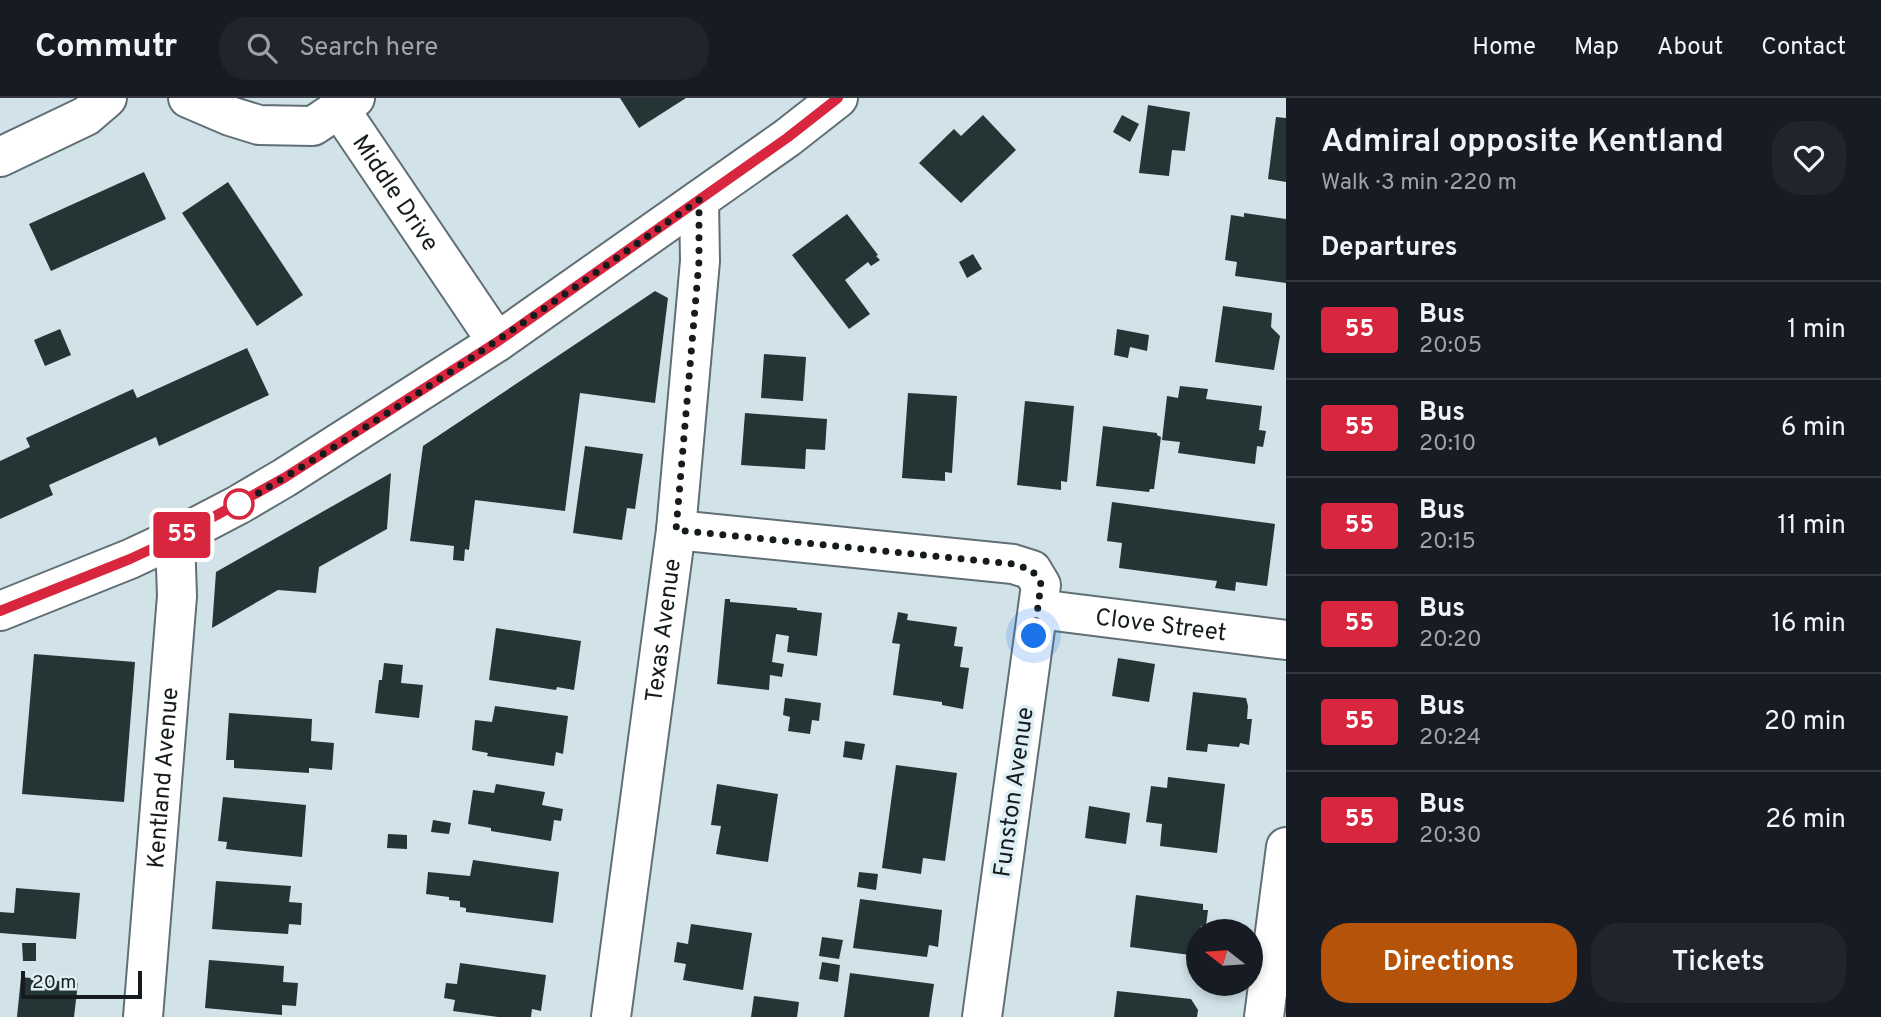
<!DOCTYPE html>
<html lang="en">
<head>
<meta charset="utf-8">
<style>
  :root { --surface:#171b24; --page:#20242c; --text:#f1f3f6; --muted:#9ea1a6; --line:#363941; --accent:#b45309 }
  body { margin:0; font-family:Overpass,sans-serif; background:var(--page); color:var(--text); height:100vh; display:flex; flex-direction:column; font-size:26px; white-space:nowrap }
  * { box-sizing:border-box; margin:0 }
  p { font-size:23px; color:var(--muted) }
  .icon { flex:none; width:38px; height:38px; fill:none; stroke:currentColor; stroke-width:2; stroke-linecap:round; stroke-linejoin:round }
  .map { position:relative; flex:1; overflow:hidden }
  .sheet { display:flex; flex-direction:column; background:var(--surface); width:595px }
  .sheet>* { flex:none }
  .badge { padding:0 14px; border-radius:5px; font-size:24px; line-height:46px }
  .needle { width:46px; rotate:287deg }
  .tools { position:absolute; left:1186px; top:821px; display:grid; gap:14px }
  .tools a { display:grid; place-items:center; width:77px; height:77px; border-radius:50%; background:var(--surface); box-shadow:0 4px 10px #0003; font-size:35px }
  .scale { position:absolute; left:21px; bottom:18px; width:121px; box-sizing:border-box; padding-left:7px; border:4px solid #161c1e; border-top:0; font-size:19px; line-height:24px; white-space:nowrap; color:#161c1e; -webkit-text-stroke:5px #def0f6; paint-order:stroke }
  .you { position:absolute; width:35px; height:35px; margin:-18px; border:5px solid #fff; border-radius:50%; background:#1a73e8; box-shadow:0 0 0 10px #1a73e833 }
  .map>.badge { position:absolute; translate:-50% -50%; box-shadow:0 0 0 4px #fff }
  h2 { padding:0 35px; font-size:26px; line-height:63px }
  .round { display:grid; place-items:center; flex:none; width:74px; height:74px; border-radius:28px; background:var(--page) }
  .summary { display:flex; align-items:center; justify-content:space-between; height:119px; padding:0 35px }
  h1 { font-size:33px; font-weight:600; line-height:52px }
  .primary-button { display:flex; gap:14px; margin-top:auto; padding:14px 35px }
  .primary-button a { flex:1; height:80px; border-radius:28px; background:var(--accent); color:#fff; font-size:28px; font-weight:600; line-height:80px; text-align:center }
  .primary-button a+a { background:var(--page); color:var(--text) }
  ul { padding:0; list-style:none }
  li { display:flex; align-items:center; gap:21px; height:98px; padding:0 35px; border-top:2px solid var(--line) }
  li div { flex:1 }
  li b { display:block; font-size:26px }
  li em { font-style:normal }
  li .badge { min-width:77px; font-weight:700; text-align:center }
  header { display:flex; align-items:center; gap:42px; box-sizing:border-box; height:98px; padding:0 35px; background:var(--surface); border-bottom:2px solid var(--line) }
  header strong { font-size:33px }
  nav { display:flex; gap:38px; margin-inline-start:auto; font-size:24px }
  .search { width:490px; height:63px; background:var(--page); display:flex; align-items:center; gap:18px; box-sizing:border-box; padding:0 24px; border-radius:28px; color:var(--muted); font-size:26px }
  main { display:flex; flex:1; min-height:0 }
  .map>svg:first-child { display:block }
  .building { fill:#253535 }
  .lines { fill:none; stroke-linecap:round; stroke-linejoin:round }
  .minor-casing { stroke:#606f75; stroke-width:42 }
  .major-casing { stroke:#606f75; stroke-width:42 }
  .minor { stroke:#fff; stroke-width:38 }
  .major { stroke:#fff; stroke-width:38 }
  .line-casing { stroke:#fff; stroke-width:16 }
  .line { stroke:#d7263d; stroke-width:10 }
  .walk { stroke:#161c1e; stroke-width:7; stroke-dasharray:0 12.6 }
  .stop-dot { fill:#fff; stroke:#d7263d; stroke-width:3.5 }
  .labels { text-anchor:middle; stroke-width:7; stroke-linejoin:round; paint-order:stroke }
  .street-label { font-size:24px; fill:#161c1e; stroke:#def0f6 }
</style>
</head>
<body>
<header>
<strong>Commutr</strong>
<div class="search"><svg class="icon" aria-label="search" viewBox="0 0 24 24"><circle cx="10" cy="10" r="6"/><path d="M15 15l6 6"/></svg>Search here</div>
<nav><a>Home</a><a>Map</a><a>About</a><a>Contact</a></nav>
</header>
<main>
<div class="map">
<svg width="1286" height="919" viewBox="0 0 1286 919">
  <rect width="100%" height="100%" fill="#d1e3e9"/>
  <g class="building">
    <path d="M 620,0 L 686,0 L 639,30 Z"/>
    <path d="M 1148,7 L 1190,14 L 1185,53 L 1172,52 L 1169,78 L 1139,75 Z"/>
    <path d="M 983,17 L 1016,52 L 961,105 L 919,65 L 954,31 L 961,38 Z"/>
    <path d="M 1122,17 L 1139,26 L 1130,44 L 1113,34 Z"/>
    <path d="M 1276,19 L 1286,20 L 1286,84 L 1268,81 Z"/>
    <path d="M 144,74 L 166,121 L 51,173 L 29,126 Z"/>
    <path d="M 228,84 L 303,197 L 257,228 L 182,115 Z"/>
    <path d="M 1244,115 L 1286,121 L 1286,185 L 1235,178 L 1237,164 L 1225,162 L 1231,117 L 1244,119 Z"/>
    <path d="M 847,116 L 878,157 L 876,158 L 880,162 L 871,168 L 868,164 L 845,182 L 870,216 L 849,231 L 792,157 Z"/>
    <path d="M 973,156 L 982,171 L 967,180 L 959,164 Z"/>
    <path d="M 655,193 L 668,200 L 655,305 L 580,295 L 565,413 L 475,402 L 469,452 L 465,451 L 464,463 L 453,462 L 454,448 L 410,443 L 423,348 Z"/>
    <path d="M 1223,208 L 1272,215 L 1271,229 L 1280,238 L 1274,272 L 1215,264 Z"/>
    <path d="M 60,231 L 71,257 L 45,268 L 34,242 Z"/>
    <path d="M 1117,231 L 1149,237 L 1147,253 L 1130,249 L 1128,260 L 1114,257 Z"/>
    <path d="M 247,250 L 269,297 L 159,348 L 156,339 L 49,387 L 53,397 L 0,421 L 0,363 L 30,349 L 26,340 L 133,291 L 137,300 Z"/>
    <path d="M 764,256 L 806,259 L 803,303 L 761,300 Z"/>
    <path d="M 1180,288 L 1208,291 L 1206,301 L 1262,308 L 1259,332 L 1266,333 L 1263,349 L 1257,348 L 1255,366 L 1178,355 L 1180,344 L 1162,342 L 1167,298 L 1178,300 Z"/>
    <path d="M 908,295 L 957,298 L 952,375 L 945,374 L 945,383 L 902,380 Z"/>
    <path d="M 1025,303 L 1074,308 L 1067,384 L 1061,383 L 1061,392 L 1017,387 Z"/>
    <path d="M 745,315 L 827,321 L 825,352 L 806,351 L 805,371 L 741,367 Z"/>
    <path d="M 1103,328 L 1157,335 L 1157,337 L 1161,339 L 1154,391 L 1150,391 L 1149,394 L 1096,388 Z"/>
    <path d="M 585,348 L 643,356 L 635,411 L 627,410 L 622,442 L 573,435 Z"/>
    <path d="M 391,375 L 387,431 L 319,469 L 316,495 L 278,492 L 212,530 L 216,474 Z"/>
    <path d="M 1112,404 L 1275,426 L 1267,488 L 1236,484 L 1235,493 L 1215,490 L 1217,483 L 1119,470 L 1122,445 L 1107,443 Z"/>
    <path d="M 725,501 L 730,501 L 730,504 L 797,510 L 797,512 L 822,515 L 817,558 L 787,554 L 789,538 L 776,536 L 772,564 L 784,566 L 782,579 L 770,577 L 769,592 L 717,586 Z"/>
    <path d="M 898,514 L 908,516 L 907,522 L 957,529 L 954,548 L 963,549 L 960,569 L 969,570 L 963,611 L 942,607 L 942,604 L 893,597 L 900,546 L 892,545 Z"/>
    <path d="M 496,530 L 581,543 L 574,592 L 557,589 L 556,592 L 489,582 Z"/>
    <path d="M 34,556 L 135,564 L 124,704 L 22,696 Z"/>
    <path d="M 1118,560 L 1155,566 L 1149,604 L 1112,598 Z"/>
    <path d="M 384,565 L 403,567 L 401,585 L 423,587 L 419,620 L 375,615 L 379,582 L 382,582 Z"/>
    <path d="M 1193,594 L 1246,600 L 1248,608 L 1247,621 L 1252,621 L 1249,647 L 1240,645 L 1239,649 L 1208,646 L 1207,654 L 1186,652 Z"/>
    <path d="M 785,600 L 821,605 L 819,623 L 812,622 L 810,636 L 788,633 L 790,619 L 783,617 Z"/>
    <path d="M 495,608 L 568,618 L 563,656 L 556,654 L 554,668 L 487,658 L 488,655 L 472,652 L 475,622 L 492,624 Z"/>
    <path d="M 229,615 L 312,621 L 311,643 L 334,645 L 332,672 L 309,670 L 309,675 L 234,670 L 234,662 L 226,662 Z"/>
    <path d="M 845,643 L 865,646 L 862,662 L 843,659 Z"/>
    <path d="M 896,667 L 957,675 L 945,763 L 923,760 L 921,776 L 882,770 Z"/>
    <path d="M 1168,679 L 1225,686 L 1217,755 L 1160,748 L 1162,726 L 1146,724 L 1151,688 L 1167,690 Z"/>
    <path d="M 496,686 L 545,694 L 542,707 L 563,711 L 561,723 L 554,722 L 551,743 L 491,733 L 491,730 L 468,726 L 473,692 L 494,695 Z"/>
    <path d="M 717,686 L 778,696 L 768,764 L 716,756 L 721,728 L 711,727 Z"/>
    <path d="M 223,699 L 306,707 L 302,759 L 226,751 L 227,744 L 218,743 Z"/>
    <path d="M 1089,708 L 1130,715 L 1126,746 L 1085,740 Z"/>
    <path d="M 433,722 L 451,725 L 449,736 L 431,734 Z"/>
    <path d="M 388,736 L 407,737 L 407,751 L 387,750 Z"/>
    <path d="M 473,762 L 559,774 L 553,825 L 466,814 L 466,810 L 460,809 L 460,803 L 449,802 L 449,799 L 426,796 L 428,774 L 470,778 Z"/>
    <path d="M 859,774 L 878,776 L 876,792 L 857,789 Z"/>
    <path d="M 216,783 L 291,788 L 289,804 L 302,805 L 301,827 L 289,826 L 288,836 L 212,831 Z"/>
    <path d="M 16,790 L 80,795 L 76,841 L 0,835 L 0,814 L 14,815 Z"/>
    <path d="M 1136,797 L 1203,806 L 1203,812 L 1208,812 L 1206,828 L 1201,828 L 1200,833 L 1199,833 L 1199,842 L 1192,841 L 1190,857 L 1130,849 Z"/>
    <path d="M 860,801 L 942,812 L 938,849 L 929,847 L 927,859 L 853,850 Z"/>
    <path d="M 691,826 L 752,835 L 743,892 L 683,882 L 686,866 L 674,864 L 677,844 L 688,846 Z"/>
    <path d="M 822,839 L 843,842 L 839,861 L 819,858 Z"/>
    <path d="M 22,845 L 36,845 L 36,863 L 23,863 Z"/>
    <path d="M 209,862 L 284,868 L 283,884 L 298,885 L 296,908 L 282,907 L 282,917 L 205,910 Z"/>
    <path d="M 822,864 L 840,867 L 838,884 L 819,881 Z"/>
    <path d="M 460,865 L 546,877 L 541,913 L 532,911 L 531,919 L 498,919 L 453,913 L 455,902 L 444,900 L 446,885 L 457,886 Z"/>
    <path d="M 850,875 L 934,886 L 929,919 L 844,919 Z"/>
    <path d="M 21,879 L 78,885 L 74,919 L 17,919 Z"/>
    <path d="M 1117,893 L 1191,901 L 1198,912 L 1197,919 L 1114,919 Z"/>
    <path d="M 754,898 L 799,904 L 797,919 L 751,919 Z"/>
  </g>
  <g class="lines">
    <g class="minor-casing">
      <g id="minor">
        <path d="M 188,0 L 230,18 L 259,27 L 313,28 L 355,0"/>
        <path id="s1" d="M 339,10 L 497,244"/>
        <path d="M 0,59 L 86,18 L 107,0"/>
        <path d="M 676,432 L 1013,466 L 1032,472 L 1041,487 L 982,919"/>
        <path id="s2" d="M 1038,511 L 1286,542"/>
        <path id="s3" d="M 143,919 L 177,498 L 175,440"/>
        <path id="s4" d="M 611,919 L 676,432 L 700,163 L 699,102"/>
        <path d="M 1264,919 L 1286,749"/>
      </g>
    </g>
    <g class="major-casing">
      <path id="major" d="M 0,513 L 130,461 L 175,440 L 238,407 L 284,380 L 497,244 L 787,40 L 838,0"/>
    </g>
    <use href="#minor" class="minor"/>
    <use href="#major" class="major"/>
  </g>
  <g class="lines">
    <g class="line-casing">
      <path id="line" d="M 0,513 L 130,461 L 175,440 L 284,380 L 497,244 L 787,40 L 838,0"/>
    </g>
    <use href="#line" class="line"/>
    <path class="walk" d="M 239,406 L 238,407 C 397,314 548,209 699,102 L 699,163 L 676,432 L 1013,466 L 1032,472 L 1041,486 L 1034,538"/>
  </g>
  <circle class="stop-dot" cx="239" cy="406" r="14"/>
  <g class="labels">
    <g class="street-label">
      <text dy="8" stroke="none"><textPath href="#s1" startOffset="102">Middle Drive</textPath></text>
      <text dy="8" stroke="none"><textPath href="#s2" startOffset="124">Clove Street</textPath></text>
      <text dy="8" stroke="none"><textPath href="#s4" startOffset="390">Texas Avenue</textPath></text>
      <text dy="8" stroke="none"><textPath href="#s3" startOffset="240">Kentland Avenue</textPath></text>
      <text transform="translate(1013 694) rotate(-82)" y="8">Funston Avenue</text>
    </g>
  </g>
</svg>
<div class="tools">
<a><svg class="needle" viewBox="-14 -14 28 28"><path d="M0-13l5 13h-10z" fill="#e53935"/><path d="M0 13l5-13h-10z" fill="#9ea1a6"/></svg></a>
</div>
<div class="scale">20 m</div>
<div class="you" style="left:1034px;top:538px"></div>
<b class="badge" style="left:182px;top:437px;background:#d7263d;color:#fff">55</b>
</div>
<section class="sheet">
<div class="summary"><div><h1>Admiral opposite Kentland</h1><p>Walk · 3 min · 220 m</p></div><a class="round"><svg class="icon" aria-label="heart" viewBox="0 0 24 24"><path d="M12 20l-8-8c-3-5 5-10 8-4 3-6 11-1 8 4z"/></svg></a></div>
<h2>Departures</h2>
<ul>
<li><span class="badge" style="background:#d7263d;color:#fff">55</span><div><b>Bus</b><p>20:05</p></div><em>1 min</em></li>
<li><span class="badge" style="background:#d7263d;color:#fff">55</span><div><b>Bus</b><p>20:10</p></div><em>6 min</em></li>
<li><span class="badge" style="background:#d7263d;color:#fff">55</span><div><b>Bus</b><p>20:15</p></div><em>11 min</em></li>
<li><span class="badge" style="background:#d7263d;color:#fff">55</span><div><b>Bus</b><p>20:20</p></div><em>16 min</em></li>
<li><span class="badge" style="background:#d7263d;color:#fff">55</span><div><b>Bus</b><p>20:24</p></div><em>20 min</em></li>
<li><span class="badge" style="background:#d7263d;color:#fff">55</span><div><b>Bus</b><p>20:30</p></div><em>26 min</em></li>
</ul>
<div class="primary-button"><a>Directions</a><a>Tickets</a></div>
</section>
</main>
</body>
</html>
